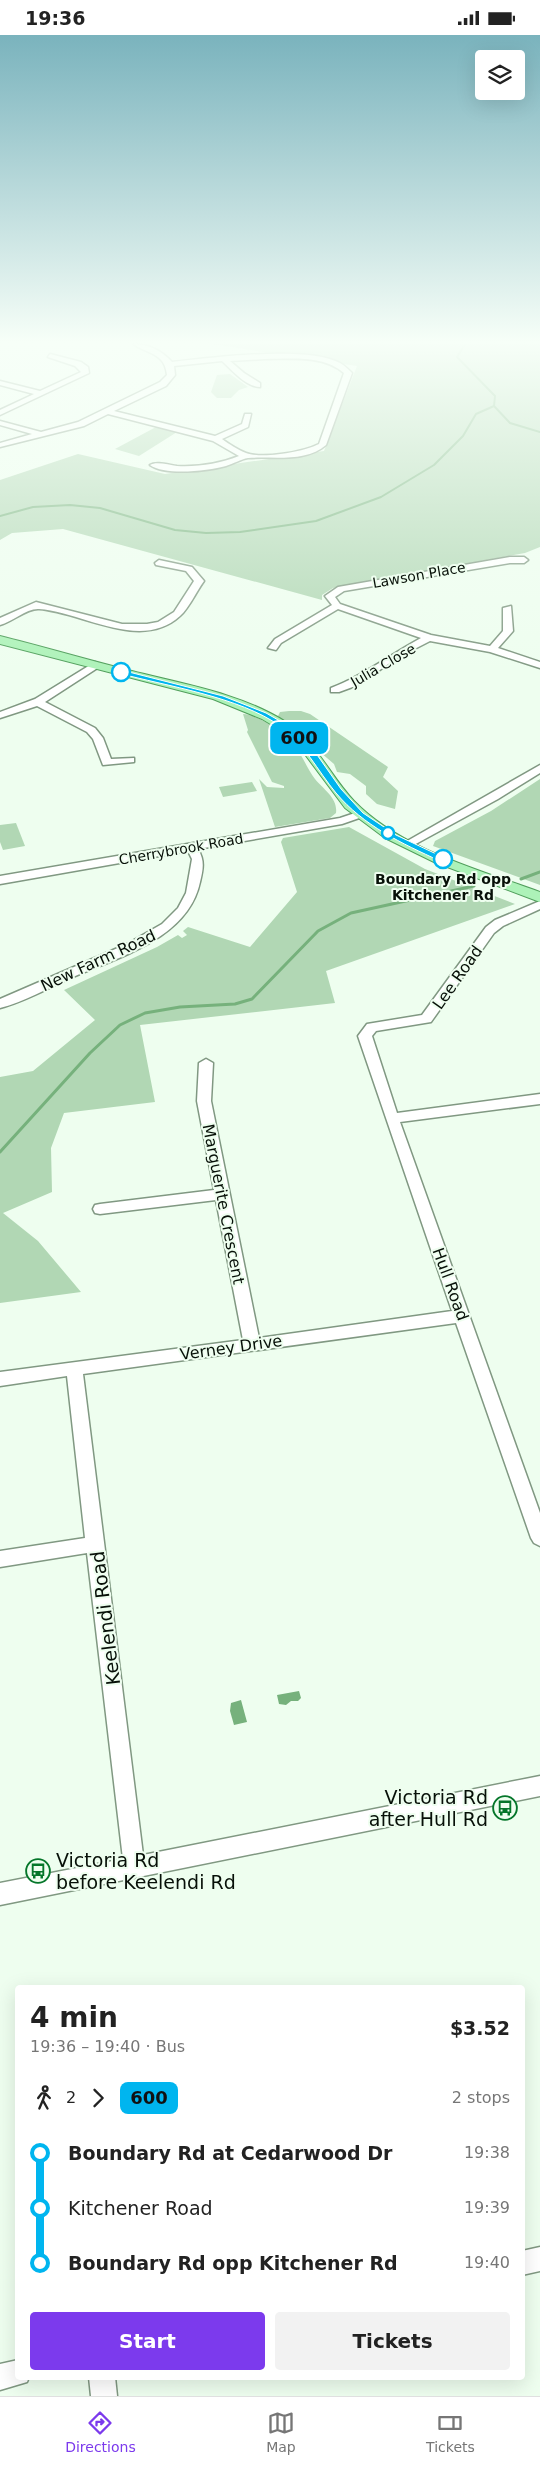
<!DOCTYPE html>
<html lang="en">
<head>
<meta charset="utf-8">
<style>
  :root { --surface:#fff; --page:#f2f2f2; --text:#222; --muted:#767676; --line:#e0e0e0; --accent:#7c3aed }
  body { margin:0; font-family:"DejaVu Sans",sans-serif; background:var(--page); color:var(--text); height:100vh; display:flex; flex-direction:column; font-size:19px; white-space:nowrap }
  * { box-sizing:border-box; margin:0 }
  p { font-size:16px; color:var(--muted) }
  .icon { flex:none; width:28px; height:28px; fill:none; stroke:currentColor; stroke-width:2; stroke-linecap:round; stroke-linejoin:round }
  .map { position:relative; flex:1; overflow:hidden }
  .drawer { position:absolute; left:15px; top:1950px; width:510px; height:395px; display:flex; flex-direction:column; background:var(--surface); border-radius:5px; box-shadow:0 5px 20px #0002 }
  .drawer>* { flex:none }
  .badge { padding:0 10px; border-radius:8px; font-size:18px; line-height:32px }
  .tools { position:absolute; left:475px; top:15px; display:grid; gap:10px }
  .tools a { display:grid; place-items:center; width:50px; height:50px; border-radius:5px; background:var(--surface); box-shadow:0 5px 20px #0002; font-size:25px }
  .map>.badge { position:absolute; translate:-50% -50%; box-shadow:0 0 0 2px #fff }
  .legs { display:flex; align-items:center; gap:8px; height:55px; padding:0 15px; font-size:16px }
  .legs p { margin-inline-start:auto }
  .headline { display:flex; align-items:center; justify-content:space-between; height:85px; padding:0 15px }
  h1 { font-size:28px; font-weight:800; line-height:38px }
  .primary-button { display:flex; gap:10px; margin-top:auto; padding:10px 15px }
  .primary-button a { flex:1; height:58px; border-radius:5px; background:var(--accent); color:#fff; font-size:20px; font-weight:800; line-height:58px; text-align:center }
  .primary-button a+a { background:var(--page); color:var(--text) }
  ul { padding:0 15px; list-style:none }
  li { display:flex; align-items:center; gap:18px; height:55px; font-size:19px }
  li i { display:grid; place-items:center; width:8px; height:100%; margin:0 6px; background:currentColor }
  li i::after { content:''; width:12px; height:12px; margin:-6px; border:4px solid; border-radius:50%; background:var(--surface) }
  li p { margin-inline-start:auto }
  li:first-child i { background:linear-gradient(#0000 50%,currentColor 0) }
  li:last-child i { background:linear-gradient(currentColor 50%,#0000 0) }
  .status { display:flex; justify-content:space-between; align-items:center; height:35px; padding:0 25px; background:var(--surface); direction:ltr }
  .status svg { height:14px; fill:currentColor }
  .menu { display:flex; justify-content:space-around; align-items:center; height:70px; border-top:1px solid var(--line); background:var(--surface); font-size:14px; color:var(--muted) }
  .menu a { display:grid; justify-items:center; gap:2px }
  .menu .on { color:var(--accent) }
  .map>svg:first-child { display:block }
  .green { fill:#b1d7b4 }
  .water { fill:#76b17c }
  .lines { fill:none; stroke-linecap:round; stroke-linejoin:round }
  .stream-far1 { stroke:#76b17c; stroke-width:2 }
  .stream { stroke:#76b17c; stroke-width:3 }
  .minor-casing { stroke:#809882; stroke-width:3 }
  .major-casing { stroke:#509e5b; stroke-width:2 }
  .minor { fill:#fff; fill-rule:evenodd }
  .major { fill:#adf2b8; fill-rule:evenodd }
  .line-1 { fill:#00b5ef; stroke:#fff }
  .stop-1-dot { fill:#fff; stroke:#00b5ef; stroke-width:2.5 }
  .labels { text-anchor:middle; stroke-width:4; stroke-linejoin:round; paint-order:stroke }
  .far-street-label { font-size:14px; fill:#071008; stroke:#eefeef }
  .far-stop-label { font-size:14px; font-weight:bold; fill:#071008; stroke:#eefeef }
  .street-label { font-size:16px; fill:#071008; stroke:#eefeef }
  .near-street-label { font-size:19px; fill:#071008; stroke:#eefeef }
  .near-poi-label { font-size:19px; fill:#071008; stroke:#eefeef; text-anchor:end }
</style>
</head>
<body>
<div class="status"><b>19:36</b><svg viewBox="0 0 49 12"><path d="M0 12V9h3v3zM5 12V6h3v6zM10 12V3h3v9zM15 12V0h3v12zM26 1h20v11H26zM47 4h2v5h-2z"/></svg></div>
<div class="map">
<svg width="540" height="2361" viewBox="0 0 540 2361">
  <rect width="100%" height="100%" fill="#eefeef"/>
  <g class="green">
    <path d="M 211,309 L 540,309 L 540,512 L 525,518 L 333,553 L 322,560 L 322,565 L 63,494 L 12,498 L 0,505 L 0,445 L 78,419 L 165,439 L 324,416 L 357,331 Z"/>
    <path d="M 230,339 L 248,352 L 239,355 L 231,363 L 217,363 L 211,357 L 217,340 Z"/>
    <path d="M 156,392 L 177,397 L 139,421 L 115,414 Z"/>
    <path d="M 289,676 L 301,676 L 310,679 L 388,732 L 383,742 L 398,756 L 395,774 L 377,769 L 366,759 L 366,751 L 350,739 L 337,737 L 334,729 L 278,681 L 280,677 Z"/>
    <path d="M 243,679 C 260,680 287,700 297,714 C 304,724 308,735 315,744 C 324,755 338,763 336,778 L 330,783 L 275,792 L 259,744 L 267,752 L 284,753 L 284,751 L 272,747 L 247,697 L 248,695 Z"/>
    <path d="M 540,744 L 540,850 L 433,811 L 435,806 L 491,776 Z"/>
    <path d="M 252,747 L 257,756 L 223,762 L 219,752 Z"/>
    <path d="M 16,788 L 25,811 L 3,815 L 0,807 L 0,790 Z"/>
    <path d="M 349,792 L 425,834 L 515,869 L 326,936 L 335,968 L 140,990 L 155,1067 L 64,1078 L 51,1113 L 52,1157 L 3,1178 L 38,1206 L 81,1257 L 0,1268 L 0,1042 L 33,1036 L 95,985 L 64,955 L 157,912 L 178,900 L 182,903 L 187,900 L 183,896 L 188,892 L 250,912 L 297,857 L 281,807 L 283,803 Z"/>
  </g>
  <g class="water">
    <path d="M 299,1656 L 301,1663 L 298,1666 L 291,1666 L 286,1670 L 279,1669 L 277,1660 Z"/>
    <path d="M 241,1665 L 247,1687 L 234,1690 L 230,1676 L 231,1668 Z"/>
  </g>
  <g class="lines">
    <g class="stream-far1">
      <path d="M 465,309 L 457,322 L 495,361 L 494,371 L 510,388 L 540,397"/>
      <path d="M 0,481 L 33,472 L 70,470 L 100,473 L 175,495 L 206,498 L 240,497 L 316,486 L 381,462 L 434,430 L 463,401 L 476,379 L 494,371"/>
    </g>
    <g class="stream">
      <path d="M 521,844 L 540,837"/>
      <path d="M 0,1117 L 90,1018 L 120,990 L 145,978 L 180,972 L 235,969 L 252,964 L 318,896 L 351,878 L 474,851"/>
    </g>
    <g class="minor-casing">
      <g id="minor">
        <path d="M 133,309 C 148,309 161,315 172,327 C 210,323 307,310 340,328 C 344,330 349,335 352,338 L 326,410 C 306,428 272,421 248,423 C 241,424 233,429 226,431 C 208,436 165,441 150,430 C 156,426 169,430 177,431 C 198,432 219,429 239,421 L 213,406 L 108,379 L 84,391 L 0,412 L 0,408 L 32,399 L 0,390 L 0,386 L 41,397 L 78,387 L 160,347 L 167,340 C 165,318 148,319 133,309 ZM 265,324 C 291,324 323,320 344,338 L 319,409 C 303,417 263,424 246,418 C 238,415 229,409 222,404 L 248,392 L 251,379 L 245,379 L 242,389 L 215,401 L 114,376 L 166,351 L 175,340 L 174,331 L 222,326 C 232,335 246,352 260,352 L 260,348 L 244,338 L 230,326 Z"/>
        <path d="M 50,319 L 81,327 L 88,332 L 89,338 L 0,380 L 0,375 L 34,359 L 0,350 L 0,346 L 40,356 L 81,337 L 75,331 L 48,322 Z"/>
        <path d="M 510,522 L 524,522 L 528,525 L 524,528 L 510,528 L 344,556 L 335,562 L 340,569 L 431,600 L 490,611 L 503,596 L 503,573 L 511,571 L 513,596 L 498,613 L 540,627 L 540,633 L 490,617 L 430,606 L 397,623 L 358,650 L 339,657 L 331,657 L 331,653 C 363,641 391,619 421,603 L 338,574 L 281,608 L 276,615 L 268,613 L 275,604 L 332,570 L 325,561 L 338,552 Z"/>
        <path d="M 159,525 L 192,532 L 204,546 C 196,557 189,573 180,581 C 141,617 82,577 39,574 C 27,573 12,587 0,590 L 0,583 L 36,567 L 122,589 L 147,589 L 158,587 L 174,577 L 194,546 L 186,536 L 156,530 L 155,528 Z"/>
        <path d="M 95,627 L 100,630 L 99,632 L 45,667 L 95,693 L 103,703 L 111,724 L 134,723 L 134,727 L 103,730 L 93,704 L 87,697 L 37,671 L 0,683 L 0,677 L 35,664 Z"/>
        <path d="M 540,730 L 540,738 L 498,764 L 412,811 L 404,811 L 402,809 Z"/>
        <path d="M 361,776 L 367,779 L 365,781 L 342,789 L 198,814 C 205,826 203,834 200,847 C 188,904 118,922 71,943 C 48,953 24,967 0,973 L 0,964 L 127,909 L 162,889 L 178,873 L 186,858 L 192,824 L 188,816 L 0,849 L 0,841 L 340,783 Z"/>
        <path d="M 540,866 L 540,874 L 503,891 L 494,898 L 431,987 L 376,996 L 372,1001 L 397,1078 L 540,1059 L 540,1069 L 400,1087 L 540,1478 L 540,1511 L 534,1508 L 531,1503 L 456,1288 L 83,1339 L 143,1820 L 540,1741 L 540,1761 L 0,1870 L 0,1848 L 123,1824 L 87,1518 L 0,1532 L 0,1516 L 85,1503 L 67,1341 L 0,1351 L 0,1337 L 243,1305 L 216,1165 L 100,1179 L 95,1178 L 93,1174 L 95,1170 L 100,1169 L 214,1155 L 197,1066 L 199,1028 L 206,1024 L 213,1028 L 211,1066 L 259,1303 L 452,1276 L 358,1001 L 367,989 L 422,980 L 486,892 L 495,885 Z"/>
        <path d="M 540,2212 L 540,2236 L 522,2240 L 522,2216 Z"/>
        <path d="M 18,2325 L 18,2342 L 29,2342 L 27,2347 L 0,2355 L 0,2329 Z"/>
        <path d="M 89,2342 L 115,2342 L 117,2361 L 91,2361 Z"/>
      </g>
    </g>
    <g class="major-casing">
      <path id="major" d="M 0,601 C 44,612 88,625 132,636 C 183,649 240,658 286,687 C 316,706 330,741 354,766 C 400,814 480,835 540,857 L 540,867 L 434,827 L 385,803 L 345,773 L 298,710 L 277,693 L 262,684 L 213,664 L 0,609 Z"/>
    </g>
    <use href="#minor" class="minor"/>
    <use href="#major" class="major"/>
  </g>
  <linearGradient id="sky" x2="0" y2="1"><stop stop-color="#7ab3bd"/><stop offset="0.48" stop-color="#f7fff8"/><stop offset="1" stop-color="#f7fff8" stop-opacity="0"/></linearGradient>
  <rect width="540" height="640" fill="url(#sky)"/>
  <path class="line-1" d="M 121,635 L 223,661 L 266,678 L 285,689 L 313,714 L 341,754 L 363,778 L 396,800 L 447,824 L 440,826 C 401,808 364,791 336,758 C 317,735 305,709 280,691 C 240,662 166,651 118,638 Z"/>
  <defs>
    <g id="bus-ring" transform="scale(1.25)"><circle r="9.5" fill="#eefeef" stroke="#05762a" stroke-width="1.5"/><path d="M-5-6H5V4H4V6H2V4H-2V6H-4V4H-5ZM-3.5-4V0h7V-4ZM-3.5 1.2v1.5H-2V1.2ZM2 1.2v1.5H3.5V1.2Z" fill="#05762a"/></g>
  </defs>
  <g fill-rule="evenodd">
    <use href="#bus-ring" x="505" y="1773"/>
    <use href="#bus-ring" x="38" y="1836"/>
  </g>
  <g class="stop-1-dot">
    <circle cx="121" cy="637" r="9"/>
    <circle cx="388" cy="798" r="6"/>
    <circle cx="443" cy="824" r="9"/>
  </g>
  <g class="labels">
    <g class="far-street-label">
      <text transform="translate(419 540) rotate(-10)" y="5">Lawson Place</text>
      <text transform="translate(383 630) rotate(-30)" y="5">Julia Close</text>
      <text transform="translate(181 814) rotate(-10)" y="5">Cherrybrook Road</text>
    </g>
    <g class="far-stop-label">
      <text x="443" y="849">Boundary Rd opp<tspan x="443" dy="16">Kitchener Rd</tspan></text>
    </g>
    <g class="street-label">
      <text transform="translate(98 925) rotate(-25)" y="6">New Farm Road</text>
      <text transform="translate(457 942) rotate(-55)" y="6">Lee Road</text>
      <text transform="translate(224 1169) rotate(79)" y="6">Marguerite Crescent</text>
      <text transform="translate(451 1249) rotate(70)" y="6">Hull Road</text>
      <text transform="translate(231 1312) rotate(-8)" y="6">Verney Drive</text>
    </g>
    <g class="near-street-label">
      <text transform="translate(105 1583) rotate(-97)" y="7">Keelendi Road</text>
    </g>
    <g class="near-poi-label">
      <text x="488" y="1769">Victoria Rd<tspan x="488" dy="22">after Hull Rd</tspan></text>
      <text x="56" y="1832" text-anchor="start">Victoria Rd<tspan x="56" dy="22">before Keelendi Rd</tspan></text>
    </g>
  </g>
</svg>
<div class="tools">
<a><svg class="icon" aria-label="layers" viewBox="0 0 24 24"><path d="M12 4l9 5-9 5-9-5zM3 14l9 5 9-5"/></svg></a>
</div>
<b class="badge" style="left:299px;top:703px;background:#00b5ef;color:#111">600</b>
<section class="drawer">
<div class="headline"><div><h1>4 min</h1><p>19:36 – 19:40 · Bus</p></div><b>$3.52</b></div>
<div class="legs"><svg class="icon" aria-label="walk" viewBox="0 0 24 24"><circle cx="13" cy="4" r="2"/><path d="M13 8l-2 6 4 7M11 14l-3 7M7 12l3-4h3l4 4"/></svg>2<svg class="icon" aria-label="forward" viewBox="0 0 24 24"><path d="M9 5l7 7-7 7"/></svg><b class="badge" style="background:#00b5ef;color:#111">600</b><p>2 stops</p></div>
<ul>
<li><i style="color:#00b5ef"></i><b>Boundary Rd at Cedarwood Dr</b><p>19:38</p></li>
<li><i style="color:#00b5ef"></i><span>Kitchener Road</span><p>19:39</p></li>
<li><i style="color:#00b5ef"></i><b>Boundary Rd opp Kitchener Rd</b><p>19:40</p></li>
</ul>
<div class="primary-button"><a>Start</a><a>Tickets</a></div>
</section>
</div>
<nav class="menu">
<a class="on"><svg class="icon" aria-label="directions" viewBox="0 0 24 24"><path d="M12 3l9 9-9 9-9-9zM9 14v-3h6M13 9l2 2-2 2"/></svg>Directions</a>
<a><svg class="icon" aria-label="map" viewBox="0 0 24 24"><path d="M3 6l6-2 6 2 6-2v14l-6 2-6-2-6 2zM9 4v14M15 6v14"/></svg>Map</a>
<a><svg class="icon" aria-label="tickets" viewBox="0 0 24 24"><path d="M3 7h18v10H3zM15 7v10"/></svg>Tickets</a>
</nav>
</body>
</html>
